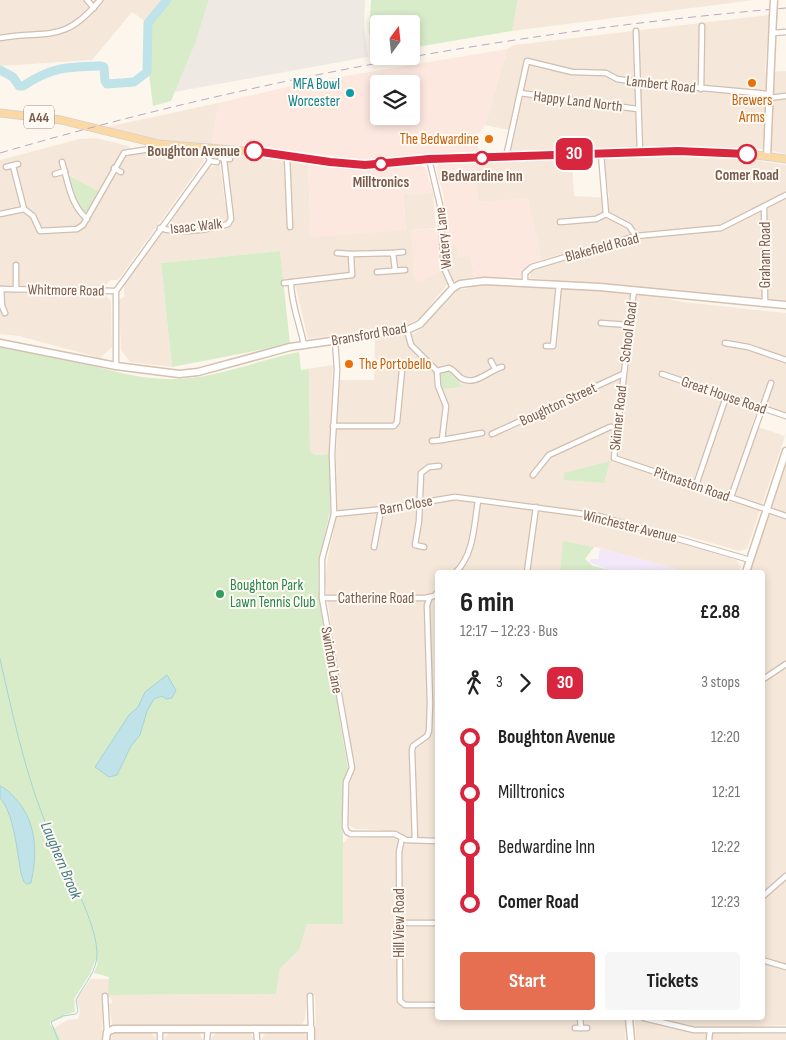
<!DOCTYPE html>
<html lang="en">
<head>
<meta charset="utf-8">
<style>
  :root { --surface:#fff; --page:#f6f6f6; --text:#222; --muted:#767676; --accent:#e76f51 }
  body { margin:0; font-family:"Sofia Sans Condensed",sans-serif; background:var(--page); color:var(--text); height:100vh; display:flex; flex-direction:column; font-size:19px; white-space:nowrap }
  * { box-sizing:border-box; margin:0 }
  p { font-size:16px; color:var(--muted) }
  .icon { flex:none; width:28px; height:28px; fill:none; stroke:currentColor; stroke-width:2; stroke-linecap:round; stroke-linejoin:round }
  .map { position:relative; flex:1; overflow:hidden }
  .panel { position:absolute; left:435px; top:570px; width:330px; height:450px; display:flex; flex-direction:column; background:var(--surface); border-radius:5px; box-shadow:0 2px 8px #0003 }
  .panel>* { flex:none }
  .badge { padding:0 10px; border-radius:8px; font-size:18px; line-height:32px }
  .needle { width:32px; rotate:15deg }
  .controls { position:absolute; left:370px; top:15px; display:grid; gap:10px }
  .controls a { display:grid; place-items:center; width:50px; height:50px; border-radius:5px; background:var(--surface); box-shadow:0 2px 8px #0003; font-size:25px }
  .map>.badge { position:absolute; translate:-50% -50%; box-shadow:0 0 0 2px #fff }
  .legs { display:flex; align-items:center; gap:8px; height:55px; padding:0 25px; font-size:16px }
  .legs p { margin-inline-start:auto }
  .head { display:flex; align-items:center; justify-content:space-between; height:85px; padding:0 25px }
  h1 { font-size:28px; font-weight:700; line-height:38px }
  .cta { display:flex; gap:10px; margin-top:auto; padding:10px 25px }
  .cta a { flex:1; height:58px; border-radius:5px; background:var(--accent); color:#fff; font-size:20px; font-weight:700; line-height:58px; text-align:center }
  .cta a+a { background:var(--page); color:var(--text) }
  ul { padding:0 25px; list-style:none }
  li { display:flex; align-items:center; gap:18px; height:55px; font-size:19px }
  li i { display:grid; place-items:center; width:8px; height:100%; margin:0 6px; background:currentColor }
  li i::after { content:''; width:12px; height:12px; margin:-6px; border:4px solid; border-radius:50%; background:var(--surface) }
  li p { margin-inline-start:auto }
  li:first-child i { background:linear-gradient(#0000 50%,currentColor 0) }
  li:last-child i { background:linear-gradient(currentColor 50%,#0000 0) }
  .map>svg:first-child { display:block }
  .residential { fill:#f5e8da }
  .commercial { fill:#fde8e0; fill-rule:evenodd }
  .industrial { fill:#efe9e4 }
  .education { fill:#f3e8fa }
  .green { fill:#d8ecc9 }
  .water { fill:#bfe3e8; stroke:#a5d3da }
  .lines { fill:none; stroke-linecap:round; stroke-linejoin:round }
  .stream { stroke:#a5d3da; stroke-width:1 }
  .river { stroke:#bfe3e8; stroke-width:9 }
  .street-casing { stroke:#d1beb0; stroke-width:7 }
  .secondary-casing { stroke:#d6c0b0; stroke-width:9 }
  .primary-casing { stroke:#dad1cd; stroke-width:9 }
  .street { stroke:#fff; stroke-width:4.5 }
  .secondary { stroke:#fff; stroke-width:6 }
  .primary { stroke:#fbd9a5; stroke-width:7 }
  .rail { stroke:#b9a8c9; stroke-width:1; stroke-dasharray:8 5; stroke-linecap:butt }
  .secondary-bridge-casing { stroke:#d6c0b0; stroke-width:9; stroke-linecap:butt }
  .secondary-bridge { stroke:#fff; stroke-width:6 }
  .line-1-casing { stroke:#fff; stroke-width:11 }
  .line-1 { stroke:#d7263d; stroke-width:8 }
  .food-dot { fill:#e8710a; stroke:#fffaf3; stroke-width:2 }
  .culture-dot { fill:#0f9aa8; stroke:#fffaf3; stroke-width:2 }
  .stop-1-dot { fill:#fff; stroke:#d7263d; stroke-width:2.5 }
  .leisure-dot { fill:#2e9e5b; stroke:#fffaf3; stroke-width:2 }
  .labels { text-anchor:middle; stroke-width:4; stroke-linejoin:round; paint-order:stroke }
  .shield { fill:#fffaf3; stroke:#a28b7f; stroke-width:1 }
  .shield-label { font-size:14px; font-weight:bold; fill:#7a5c4d }
  .culture-label { font-size:15px; fill:#0d838f; stroke:#fffaf3; text-anchor:end }
  .street-label { font-size:15px; fill:#7a5c4d; stroke:#fffaf3 }
  .food-label { font-size:15px; fill:#c56008; stroke:#fffaf3 }
  .stop-label { font-size:15px; font-weight:bold; fill:#7a5c4d; stroke:#fffaf3 }
  .leisure-label { font-size:15px; fill:#27864d; stroke:#fffaf3; text-anchor:start }
  .water-label { font-size:16px; font-style:italic; fill:#437c86; stroke:#fffaf3 }
</style>
</head>
<body>
<div class="map">
<svg width="786" height="1040" viewBox="0 0 786 1040">
  <rect width="100%" height="100%" fill="#fdf6ec"/>
  <g class="residential">
    <path d="M 0,0 L 167,0 L 148,23 L 132,12 L 92,60 L 0,66 Z"/>
    <path d="M 518,0 L 754,0 L 512,31 Z"/>
    <path d="M 769,15 L 765,72 L 786,71 L 786,154 L 762,149 L 731,147 L 641,147 L 510,153 L 514,131 L 485,125 L 507,49 L 514,45 Z"/>
    <path d="M 218,103 L 212,144 L 153,139 L 107,127 Z"/>
    <path d="M 96,138 L 129,146 L 131,152 L 145,152 L 156,148 L 201,154 L 204,161 L 118,280 L 111,280 L 104,286 L 24,286 L 24,291 L 104,294 L 111,301 L 112,347 L 100,358 L 19,336 L 0,334 L 0,218 L 16,213 L 14,207 L 0,211 L 0,160 L 79,139 Z"/>
    <path d="M 237,155 L 308,163 L 311,236 L 406,229 L 403,194 L 433,193 L 436,228 L 411,230 L 446,246 L 457,245 L 471,256 L 474,277 L 456,280 L 446,286 L 420,318 L 410,323 L 385,329 L 308,339 L 294,280 L 283,281 L 280,251 L 161,263 L 172,367 L 130,362 L 121,350 L 119,300 L 124,297 L 124,285 L 210,167 L 220,165 L 225,203 L 230,202 L 226,164 Z"/>
    <path d="M 724,155 L 786,165 L 786,192 L 768,201 L 772,206 L 786,199 L 786,300 L 529,278 L 532,270 L 564,260 L 562,254 L 541,260 L 528,199 L 478,202 L 475,163 L 572,159 L 574,196 L 609,198 L 604,159 Z"/>
    <path d="M 519,284 L 631,292 L 627,322 L 633,323 L 637,293 L 684,302 L 786,313 L 786,413 L 759,404 L 752,425 L 785,436 L 747,549 L 739,551 L 670,531 L 667,539 L 736,560 L 741,566 L 739,572 L 686,572 L 600,548 L 564,542 L 560,572 L 438,572 L 438,1018 L 578,1018 L 578,1025 L 574,1026 L 575,1030 L 588,1029 L 588,1025 L 583,1025 L 583,1018 L 625,1018 L 625,1040 L 316,1040 L 315,996 L 307,995 L 305,1019 L 302,1025 L 112,1025 L 109,1004 L 112,1003 L 111,998 L 103,996 L 102,1040 L 61,1040 L 55,1028 L 67,1020 L 78,1019 L 80,1010 L 76,999 L 91,979 L 109,979 L 109,995 L 276,994 L 280,969 L 299,950 L 307,923 L 342,924 L 342,844 L 348,838 L 382,837 L 381,830 L 355,829 L 349,825 L 350,783 L 354,767 L 335,656 L 325,581 L 328,556 L 337,514 L 336,454 L 339,380 L 374,380 L 375,339 L 413,334 L 422,328 L 457,291 L 475,286 Z"/>
    <path d="M 333,365 L 329,454 L 314,455 L 310,452 L 309,369 L 301,370 Z"/>
    <path d="M 786,466 L 786,1025 L 742,1027 L 742,1034 L 786,1034 L 786,1040 L 636,1040 L 635,1018 L 762,1018 L 762,572 L 750,572 Z"/>
    <path d="M 250,1032 L 254,1040 L 210,1040 L 216,1033 Z"/>
    <path d="M 266,1032 L 300,1032 L 306,1035 L 306,1040 L 261,1040 Z"/>
    <path d="M 114,1033 L 151,1033 L 157,1040 L 110,1040 Z"/>
    <path d="M 169,1033 L 199,1033 L 203,1040 L 163,1040 Z"/>
  </g>
  <g class="commercial">
    <path d="M 507,49 L 485,125 L 478,135 L 478,151 L 365,160 L 253,146 L 212,144 L 218,103 L 309,82 ZM 379,84 L 411,84 L 411,116 L 379,116 Z"/>
    <path d="M 308,163 L 365,169 L 419,165 L 425,167 L 433,193 L 403,194 L 406,230 L 311,237 Z"/>
    <path d="M 438,163 L 475,163 L 478,202 L 528,198 L 541,260 L 523,270 L 521,277 L 474,277 L 471,256 L 458,257 L 457,245 L 446,246 L 448,267 L 418,283 L 414,276 L 411,230 L 445,228 L 444,198 L 436,168 Z"/>
  </g>
  <path class="industrial" d="M 209,0 L 365,0 L 364,25 L 368,57 L 174,92 L 196,41 Z"/>
  <path class="education" d="M 600,548 L 686,572 L 608,572 L 609,570 L 589,562 L 590,559 L 598,559 Z"/>
  <g class="green">
    <path d="M 167,0 L 209,0 L 196,41 L 171,101 L 153,106 L 148,66 L 148,23 Z"/>
    <path d="M 371,0 L 518,0 L 512,31 L 411,48 L 411,24 L 379,24 L 379,53 L 375,54 L 369,32 Z"/>
    <path d="M 69,176 L 98,191 L 87,212 L 82,211 L 76,203 Z"/>
    <path d="M 280,251 L 290,344 L 172,367 L 161,263 Z"/>
    <path d="M 0,347 C 56,349 109,377 165,379 C 211,381 257,360 299,352 L 301,370 L 309,369 L 310,452 L 316,455 L 329,454 L 330,456 L 330,512 L 319,558 L 318,588 L 348,769 L 343,782 L 343,924 L 307,924 L 299,950 L 280,969 L 276,994 L 108,995 L 109,977 L 94,973 L 98,963 L 96,959 L 90,974 L 74,999 L 75,1012 L 64,1015 L 62,1018 L 50,1022 L 50,1025 L 55,1028 L 61,1040 L 0,1040 Z"/>
    <path d="M 447,371 L 458,378 L 461,387 L 442,389 L 441,372 Z"/>
    <path d="M 610,461 L 604,483 L 564,480 L 564,473 Z"/>
    <path d="M 563,541 L 594,547 L 585,559 L 593,566 L 609,570 L 608,572 L 560,572 Z"/>
  </g>
  <g class="water">
    <path d="M 167,675 L 176,690 L 172,698 L 166,699 L 162,696 L 154,699 L 147,711 L 140,735 L 131,746 L 117,775 L 109,777 L 95,767 L 129,715 L 138,707 L 145,692 Z"/>
    <path d="M 0,786 C 9,790 14,797 20,804 C 37,827 37,855 31,883 L 27,884 L 24,882 L 21,873 C 17,852 14,813 0,798 Z"/>
  </g>
  <g class="lines">
    <path class="stream" d="M 0,659 C 12,711 23,764 42,814 C 56,853 95,913 97,952 C 98,971 84,984 76,1000 L 78,1011 L 76,1014 L 63,1016 L 51,1022 L 58,1040"/>
    <path class="river" d="M 0,70 L 13,77 L 19,86 L 23,86 C 52,67 66,67 101,66 L 104,67 L 105,81 L 107,84 L 134,82 L 147,72 L 148,23 L 167,0"/>
    <g class="street-casing">
      <g id="street">
        <path d="M 87,0 L 94,8"/>
        <path d="M 636,31 L 640,152"/>
        <path d="M 773,33 L 786,32"/>
        <path d="M 0,38 C 48,30 64,44 100,0"/>
        <path d="M 701,89 L 702,26"/>
        <path d="M 520,93 L 637,109"/>
        <path d="M 768,98 L 786,96"/>
        <path d="M 601,154 L 606,214 L 629,226 L 636,236"/>
        <path d="M 208,155 L 210,161 L 217,162"/>
        <path d="M 287,156 L 290,227"/>
        <path d="M 506,157 L 527,61 L 572,72 L 606,73 L 617,79 L 637,82 L 768,94"/>
        <path d="M 220,158 L 230,159"/>
        <path d="M 429,159 L 440,205 L 444,268 L 453,288"/>
        <path d="M 62,162 C 68,182 70,204 87,219"/>
        <path d="M 13,166 L 24,209"/>
        <path d="M 6,167 L 18,164"/>
        <path d="M 114,168 L 121,172"/>
        <path d="M 55,174 L 65,171"/>
        <path d="M 764,207 L 765,304"/>
        <path d="M 0,214 L 24,209 L 33,216 L 40,231 L 77,229 L 83,225 L 124,153 L 150,149"/>
        <path d="M 560,222 L 596,219 L 606,214"/>
        <path d="M 160,228 C 178,234 210,230 228,224 L 231,219 L 224,160"/>
        <path d="M 337,253 L 351,254"/>
        <path d="M 393,253 L 403,252"/>
        <path d="M 16,265 L 16,289"/>
        <path d="M 377,272 L 405,270"/>
        <path d="M 525,281 L 525,273 L 532,267 L 636,236 L 721,228 L 786,195"/>
        <path d="M 291,282 C 291,304 300,324 304,345"/>
        <path d="M 284,283 L 352,275 L 351,254 L 393,253 L 395,270"/>
        <path d="M 0,289 L 116,291"/>
        <path d="M 1,289 L 2,306 L 5,313"/>
        <path d="M 634,290 L 614,458 L 786,516"/>
        <path d="M 601,323 L 629,325"/>
        <path d="M 407,330 L 411,345 L 437,371 L 438,386 L 446,406 L 442,440 L 482,433"/>
        <path d="M 335,340 L 337,370 L 332,453 L 334,514 L 322,559 L 322,598 L 352,768 L 346,782 L 345,827 L 347,832 L 351,834 L 395,834 L 406,840 L 438,841"/>
        <path d="M 725,343 L 748,347 L 786,360"/>
        <path d="M 546,346 L 553,346 L 559,284"/>
        <path d="M 491,361 L 495,369"/>
        <path d="M 116,366 L 116,291 L 210,161"/>
        <path d="M 437,371 L 449,368 C 454,370 457,375 461,378 C 475,387 489,370 502,367"/>
        <path d="M 662,374 L 786,416"/>
        <path d="M 333,426 L 394,426 L 397,422 L 402,370"/>
        <path d="M 492,434 L 623,374"/>
        <path d="M 432,441 L 442,440"/>
        <path d="M 533,475 L 549,455 L 610,427 L 618,427"/>
        <path d="M 696,485 L 726,397"/>
        <path d="M 731,497 L 771,383"/>
        <path d="M 334,514 L 384,509 L 455,497 L 599,516 L 750,560"/>
        <path d="M 374,547 L 381,510"/>
        <path d="M 424,547 L 415,545 L 419,521 L 421,473 L 429,467 L 439,466"/>
        <path d="M 456,572 C 474,554 474,525 478,501"/>
        <path d="M 527,572 L 536,507"/>
        <path d="M 322,598 L 425,598 L 434,596 L 438,592"/>
        <path d="M 762,680 L 786,664"/>
        <path d="M 402,838 L 399,852 L 400,1001 L 405,1005 L 438,1005"/>
        <path d="M 415,840 L 412,750 L 413,746 L 427,736 L 429,731 L 430,703 L 427,605 L 430,597"/>
        <path d="M 762,897 L 786,876"/>
        <path d="M 399,923 L 438,923"/>
        <path d="M 762,960 L 786,967"/>
        <path d="M 105,996 L 107,1032"/>
        <path d="M 310,996 L 311,1029"/>
        <path d="M 580,1018 L 581,1028"/>
        <path d="M 644,1018 L 694,1030 L 786,1030"/>
        <path d="M 160,1028 L 160,1040"/>
        <path d="M 256,1028 L 257,1040"/>
        <path d="M 575,1028 L 587,1028"/>
        <path d="M 207,1040 L 208,1028"/>
        <path d="M 709,1040 L 710,1031"/>
      </g>
    </g>
    <g class="secondary-casing">
      <g id="secondary">
        <path d="M 767,156 L 773,17"/>
        <path d="M 0,343 L 116,366 L 179,374 L 198,372 L 290,347 L 407,330 L 420,324 L 453,288 L 460,284 L 484,281 L 600,287 L 786,305"/>
        <path d="M 746,572 L 786,451"/>
        <path d="M 629,1018 L 631,1040"/>
        <path d="M 106,1040 L 107,1032 L 114,1029 L 311,1029 L 311,1040"/>
      </g>
    </g>
    <g class="primary-casing">
      <path id="primary" d="M 0,113 L 61,120 L 159,144 L 258,152 L 350,165 L 376,165 L 429,159 L 678,151 L 733,152 L 786,159"/>
    </g>
    <use href="#street" class="street"/>
    <use href="#secondary" class="secondary"/>
    <use href="#primary" class="primary"/>
    <path class="rail" d="M 0,153 C 257,78 519,31 786,8"/>
    <g class="secondary-bridge-casing">
      <path id="secondary-bridge" d="M 773,17 L 774,0"/>
    </g>
    <use href="#secondary-bridge" class="secondary-bridge"/>
  </g>
  <g class="lines">
    <g class="line-1-casing">
      <path id="line-1" d="M 254,151 L 330,162 L 365,165 L 429,159 L 678,151 L 747,154"/>
    </g>
    <use href="#line-1" class="line-1"/>
  </g>
  <g class="food-dot">
    <circle cx="752" cy="83" r="5"/>
    <circle cx="489" cy="139" r="5"/>
    <circle cx="349" cy="364" r="5"/>
  </g>
  <circle class="culture-dot" cx="350" cy="93" r="5"/>
  <g class="stop-1-dot">
    <circle cx="254" cy="151" r="9"/>
    <circle cx="747" cy="154" r="9"/>
    <circle cx="482" cy="158" r="6"/>
    <circle cx="381" cy="164" r="6"/>
  </g>
  <circle class="leisure-dot" cx="220" cy="594" r="5"/>
  <g class="labels">
    <rect class="shield" x="24" y="105.5" width="30" height="23" rx="4"/>
    <g class="shield-label">
      <text x="39" y="122">A44</text>
    </g>
    <g class="culture-label">
      <text x="340" y="89">MFA Bowl<tspan x="340" dy="17">Worcester</tspan></text>
    </g>
    <g class="street-label">
      <text transform="translate(661 84) rotate(6)" y="5">Lambert Road</text>
      <text transform="translate(578 101) rotate(7)" y="5">Happy Land North</text>
      <text transform="translate(196 226) rotate(-6)" y="5">Isaac Walk</text>
      <text transform="translate(443 238) rotate(-96)" y="5">Watery Lane</text>
      <text transform="translate(602 247) rotate(-15)" y="5">Blakefield Road</text>
      <text transform="translate(765 255) rotate(-90)" y="5">Graham Road</text>
      <text transform="translate(66 290) rotate(1)" y="5">Whitmore Road</text>
      <text transform="translate(628 332) rotate(-83)" y="5">School Road</text>
      <text transform="translate(369 334) rotate(-10)" y="5">Bransford Road</text>
      <text transform="translate(724 395) rotate(19)" y="5">Great House Road</text>
      <text transform="translate(558 404) rotate(-25)" y="5">Boughton Street</text>
      <text transform="translate(618 418) rotate(-84)" y="5">Skinner Road</text>
      <text transform="translate(692 484) rotate(19)" y="5">Pitmaston Road</text>
      <text transform="translate(406 505) rotate(-10)" y="5">Barn Close</text>
      <text transform="translate(630 526) rotate(14)" y="5">Winchester Avenue</text>
      <text x="376" y="603">Catherine Road</text>
      <text transform="translate(332 660) rotate(80)" y="5">Swinton Lane</text>
      <text transform="translate(399 923) rotate(-90)" y="5">Hill View Road</text>
    </g>
    <g class="food-label">
      <text x="752" y="105">Brewers<tspan x="752" dy="17">Arms</tspan></text>
      <text x="479" y="144" text-anchor="end">The Bedwardine</text>
      <text x="359" y="369" text-anchor="start">The Portobello</text>
    </g>
    <g class="stop-label">
      <text x="240" y="156" text-anchor="end">Boughton Avenue</text>
      <text x="747" y="180">Comer Road</text>
      <text x="482" y="181">Bedwardine Inn</text>
      <text x="381" y="187">Milltronics</text>
    </g>
    <g class="leisure-label">
      <text x="230" y="590">Boughton Park<tspan x="230" dy="17">Lawn Tennis Club</tspan></text>
    </g>
    <g class="water-label">
      <text transform="translate(62 860) rotate(67)" y="6">Laughern Brook</text>
    </g>
  </g>
</svg>
<div class="controls">
<a><svg class="needle" viewBox="-14 -14 28 28"><path d="M0-13l5 13h-10z" fill="#e53935"/><path d="M0 13l5-13h-10z" fill="#767676"/></svg></a>
<a><svg class="icon" aria-label="layers" viewBox="0 0 24 24"><path d="M12 4l9 5-9 5-9-5zM3 14l9 5 9-5"/></svg></a>
</div>
<b class="badge" style="left:574px;top:154px;background:#d7263d;color:#fff">30</b>
<section class="panel">
<div class="head"><div><h1>6 min</h1><p>12:17 – 12:23 · Bus</p></div><b>£2.88</b></div>
<div class="legs"><svg class="icon" aria-label="walk" viewBox="0 0 24 24"><circle cx="13" cy="4" r="2"/><path d="M13 8l-2 6 4 7M11 14l-3 7M7 12l3-4h3l4 4"/></svg>3<svg class="icon" aria-label="forward" viewBox="0 0 24 24"><path d="M9 5l7 7-7 7"/></svg><b class="badge" style="background:#d7263d;color:#fff">30</b><p>3 stops</p></div>
<ul>
<li><i style="color:#d7263d"></i><b>Boughton Avenue</b><p>12:20</p></li>
<li><i style="color:#d7263d"></i><span>Milltronics</span><p>12:21</p></li>
<li><i style="color:#d7263d"></i><span>Bedwardine Inn</span><p>12:22</p></li>
<li><i style="color:#d7263d"></i><b>Comer Road</b><p>12:23</p></li>
</ul>
<div class="cta"><a>Start</a><a>Tickets</a></div>
</section>
</div>
</body>
</html>
